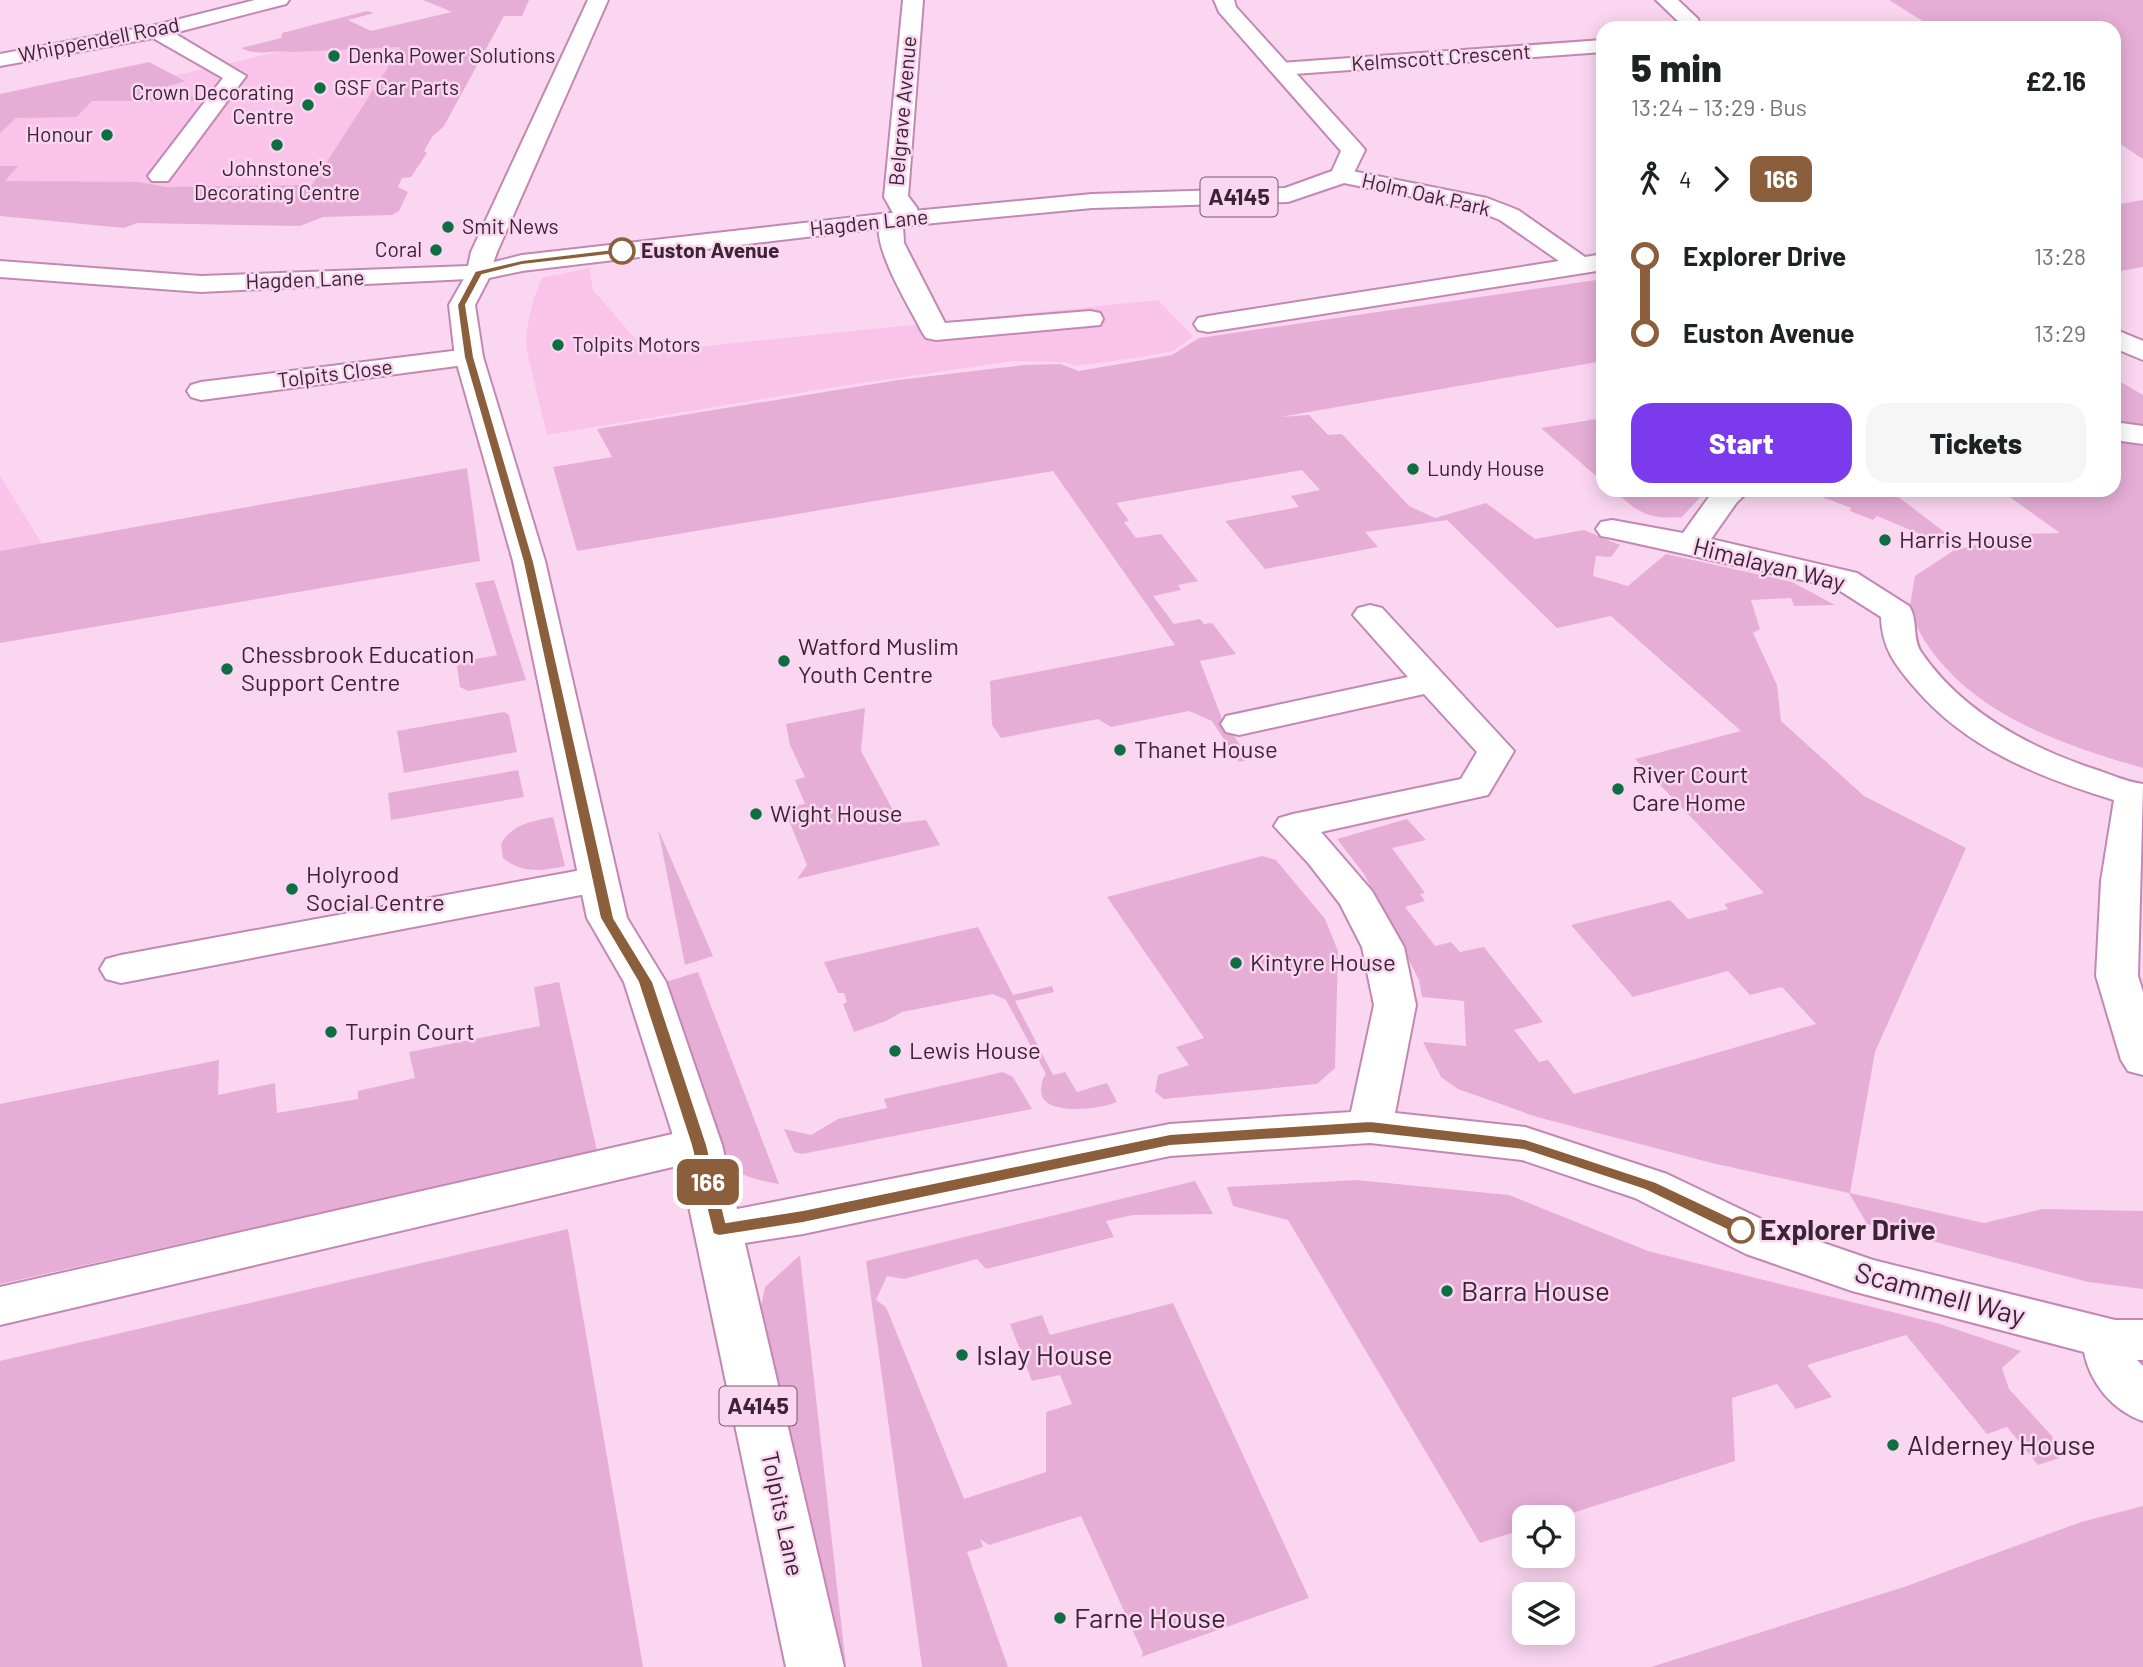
<!DOCTYPE html>
<html lang="en">
<head>
<meta charset="utf-8">
<style>
  :root { --surface:#fff; --page:#f6f6f6; --text:#202124; --muted:#757577; --accent:#7c3aed }
  body { margin:0; font-family:Barlow,sans-serif; background:var(--page); color:var(--text); height:100vh; display:flex; flex-direction:column; font-size:26px; white-space:nowrap }
  * { box-sizing:border-box; margin:0 }
  p { font-size:23px; color:var(--muted) }
  .icon { flex:none; width:38px; height:38px; fill:none; stroke:currentColor; stroke-width:2; stroke-linecap:round; stroke-linejoin:round }
  .map { position:relative; flex:1; overflow:hidden }
  .drawer { position:absolute; left:1596px; top:21px; width:525px; height:476px; display:flex; flex-direction:column; background:var(--surface); border-radius:21px; box-shadow:0 4px 18px #0003 }
  .drawer>* { flex:none }
  .badge { padding:0 14px; border-radius:10px; font-size:24px; line-height:46px }
  .tools { position:absolute; left:1512px; top:1505px; display:grid; gap:14px }
  .tools a { display:grid; place-items:center; width:63px; height:63px; border-radius:14px; background:var(--surface); box-shadow:0 4px 18px #0003; font-size:35px }
  .map>.badge { position:absolute; translate:-50% -50%; box-shadow:0 0 0 4px #fff }
  .legs { display:flex; align-items:center; gap:10px; height:77px; padding:0 35px; font-size:23px }
  .legs p { margin-inline-start:auto }
  .overview { display:flex; align-items:center; justify-content:space-between; height:119px; padding:0 35px }
  h1 { font-size:38px; font-weight:800; line-height:52px }
  .action { display:flex; gap:14px; margin-top:auto; padding:14px 35px }
  .action a { flex:1; height:80px; border-radius:21px; background:var(--accent); color:#fff; font-size:28px; font-weight:800; line-height:80px; text-align:center }
  .action a+a { background:var(--page); color:var(--text) }
  ul { padding:0 35px; list-style:none }
  li { display:flex; align-items:center; gap:24px; height:77px; font-size:26px }
  li i { display:grid; place-items:center; width:10px; height:100%; margin:0 9px; background:currentColor }
  li i::after { content:''; width:18px; height:18px; margin:-9px; border:5px solid; border-radius:50%; background:var(--surface) }
  li p { margin-inline-start:auto }
  li:first-child i { background:linear-gradient(#0000 50%,currentColor 0) }
  li:last-child i { background:linear-gradient(currentColor 50%,#0000 0) }
  .map>svg:first-child { display:block }
  .built { fill:#f9c3ea }
  .green { fill:#e6aed7 }
  .lines { fill:none; stroke-linecap:round; stroke-linejoin:round }
  .minor-casing { stroke:#c288b3; stroke-width:4 }
  .major-casing { stroke:#c288b3; stroke-width:4 }
  .minor { fill:#fff; fill-rule:evenodd }
  .major { fill:#fff; fill-rule:evenodd }
  .line-1 { fill:#8b5e3c; stroke:#fff; stroke-width:2 }
  .poi-dot { fill:#0f6d42; stroke:#fbd6f1; stroke-width:2.5 }
  .stop-1-dot { fill:#fff; stroke:#8b5e3c; stroke-width:3.5 }
  .labels { text-anchor:middle; stroke-width:5; stroke-linejoin:round; paint-order:stroke }
  .far-street-label { font-size:21px; fill:#3b2436; stroke:#fbd6f1 }
  .far-poi-label { font-size:21px; fill:#3b2436; stroke:#fbd6f1; text-anchor:start }
  .far-stop-label { font-size:21px; font-weight:bold; fill:#3b2436; stroke:#fbd6f1; text-anchor:start }
  .shield { fill:#fbd6f1; stroke:#75596e; stroke-width:2 }
  .shield-label { font-size:23px; font-weight:bold; fill:#3b2436 }
  .poi-label { font-size:24px; fill:#3b2436; stroke:#fbd6f1; text-anchor:start }
  .street-label { font-size:24px; fill:#3b2436; stroke:#fbd6f1 }
  .near-stop-label { font-size:28px; font-weight:bold; fill:#3b2436; stroke:#fbd6f1; text-anchor:start }
  .near-poi-label { font-size:28px; fill:#3b2436; stroke:#fbd6f1; text-anchor:start }
  .near-street-label { font-size:28px; fill:#3b2436; stroke:#fbd6f1 }
</style>
</head>
<body>
<div class="map">
<svg width="2143" height="1667" viewBox="0 0 2143 1667">
  <rect width="100%" height="100%" fill="#fbd6f1"/>
  <g class="built">
    <path d="M 454,12 L 339,192 L 0,188 L 0,115 Z"/>
    <path d="M 589,268 L 593,290 L 647,352 L 1158,300 L 1193,336 L 1173,351 L 1141,357 L 1076,366 L 1064,362 L 1013,361 L 829,388 L 547,435 L 527,351 L 526,333 L 533,300 L 542,278 Z"/>
    <path d="M 0,476 L 42,544 L 0,551 Z"/>
  </g>
  <g class="green">
    <path d="M 423,0 L 529,0 L 522,16 L 504,16 L 444,126 L 432,137 L 424,151 L 427,153 L 411,177 L 402,178 L 398,187 L 408,192 L 399,211 L 392,215 L 323,217 L 300,226 L 137,223 L 124,228 L 0,216 L 0,166 L 18,166 L 5,181 L 139,182 L 165,187 L 312,185 L 401,47 L 292,52 C 273,49 259,57 241,48 L 281,38 L 282,33 L 367,11 L 374,13 L 348,20 L 371,31 L 452,12 Z"/>
    <path d="M 1889,0 L 2143,0 L 2143,159 L 2114,140 L 2114,28 L 1934,28 Z"/>
    <path d="M 149,62 L 185,81 L 152,91 C 164,101 189,94 206,97 L 204,101 L 92,101 L 76,117 L 16,118 L 0,133 L 0,94 Z"/>
    <path d="M 2143,200 L 2143,267 L 2114,272 L 2114,205 Z"/>
    <path d="M 1603,279 L 1603,361 L 1280,417 L 1309,415 L 1328,435 L 1342,434 L 1409,506 L 1435,518 L 1486,503 L 1535,539 L 1584,530 L 1620,545 L 1611,557 L 1596,556 L 1593,576 L 1628,586 L 1666,554 L 1792,582 L 1835,605 L 1794,606 L 1791,598 L 1751,600 L 1760,629 L 1753,633 L 1777,685 L 1781,721 L 1864,796 L 1966,848 L 1875,1052 L 1850,1193 L 1984,1223 L 2042,1209 L 2143,1211 L 2143,1289 L 2088,1282 L 1867,1224 L 1849,1193 L 1712,1163 L 1537,1117 L 1458,1089 L 1441,1077 L 1423,1042 L 1466,1046 L 1464,1001 L 1422,997 L 1419,980 L 1364,874 L 1337,839 L 1407,819 L 1426,840 L 1392,848 L 1425,893 L 1420,894 L 1425,901 L 1405,907 L 1435,946 L 1451,942 L 1460,952 L 1484,947 L 1543,1022 L 1514,1030 L 1539,1062 L 1548,1060 L 1574,1094 L 1816,1024 L 1782,987 L 1750,995 L 1728,971 L 1633,997 L 1571,925 L 1670,900 L 1688,919 L 1728,909 L 1724,904 L 1764,893 L 1635,759 L 1741,731 L 1611,616 L 1557,628 L 1447,520 L 1365,532 L 1378,547 L 1265,569 L 1225,521 L 1299,507 L 1291,496 L 1320,490 L 1302,470 L 1116,503 L 1129,521 L 1124,522 L 1136,538 L 1161,534 L 1198,581 L 1178,585 L 1181,590 L 1153,596 L 1174,624 L 1200,619 L 1204,624 L 1212,623 L 1236,654 L 1200,661 L 1222,719 L 1250,759 L 1239,762 L 1212,721 L 1189,711 L 1111,727 L 1098,719 L 1001,738 L 992,725 L 990,681 L 1175,645 L 1053,471 L 577,551 L 553,467 L 612,457 L 597,429 L 898,380 L 1024,365 L 1060,364 L 1079,371 L 1172,355 L 1199,338 Z"/>
    <path d="M 2114,378 L 2143,395 L 2143,425 L 2114,422 Z"/>
    <path d="M 1603,418 L 1603,482 L 1541,428 Z"/>
    <path d="M 2114,440 L 2143,446 L 2143,768 C 2067,746 1984,719 1934,654 C 1924,642 1917,626 1909,612 L 1915,576 L 1956,549 L 1877,516 L 1873,520 L 1850,511 L 1851,508 L 1822,497 L 1837,490 L 1889,490 L 1963,546 L 1960,549 L 2019,534 L 2060,533 L 2000,490 L 2114,490 Z"/>
    <path d="M 467,468 L 480,561 L 0,643 L 0,551 Z"/>
    <path d="M 1613,490 L 1700,490 L 1705,492 L 1682,517 C 1647,520 1638,512 1613,490 Z"/>
    <path d="M 494,580 L 526,680 L 468,691 L 460,687 L 457,666 L 465,661 L 497,655 L 475,583 Z"/>
    <path d="M 865,708 L 861,751 L 900,823 L 926,820 L 940,845 L 797,879 L 807,865 L 784,808 L 805,804 L 795,780 L 805,777 L 790,745 L 786,724 Z"/>
    <path d="M 504,712 L 509,715 L 517,752 L 404,773 L 397,731 Z"/>
    <path d="M 518,770 L 524,797 L 391,820 L 388,793 Z"/>
    <path d="M 553,817 L 565,866 C 542,871 522,874 503,858 L 501,844 C 512,824 532,821 553,817 Z"/>
    <path d="M 658,829 L 713,956 L 685,965 Z"/>
    <path d="M 1262,856 L 1276,860 L 1325,919 L 1338,951 L 1335,1068 L 1317,1084 L 1164,1099 L 1155,1092 L 1158,1075 L 1189,1065 L 1176,1047 L 1204,1038 L 1107,897 Z"/>
    <path d="M 978,927 L 1013,995 L 1052,986 L 1054,992 L 1015,1001 L 1053,1075 L 1065,1072 L 1077,1092 L 1107,1083 L 1117,1102 C 1101,1109 1039,1118 1041,1089 C 1042,1082 1042,1079 1046,1074 L 1006,1000 L 993,994 L 902,1012 L 886,1021 L 854,1032 L 843,1004 L 847,1002 L 844,993 L 838,993 L 824,962 Z"/>
    <path d="M 698,972 L 779,1184 C 748,1178 737,1176 717,1151 L 659,984 Z"/>
    <path d="M 559,982 L 597,1151 L 0,1284 L 0,1104 L 219,1060 L 218,1095 L 275,1083 L 277,1113 L 358,1099 L 358,1091 L 415,1078 L 409,1052 L 540,1026 L 534,987 Z"/>
    <path d="M 1003,1072 L 1013,1077 L 1032,1109 L 802,1154 L 794,1152 L 784,1129 L 811,1135 L 838,1119 L 887,1108 L 884,1099 Z"/>
    <path d="M 1356,1180 L 1509,1195 L 1648,1251 L 1940,1324 L 2021,1351 L 2002,1368 L 2009,1389 L 2052,1436 L 2059,1458 L 2038,1465 L 2007,1427 L 1987,1434 L 1906,1335 L 1807,1365 L 1832,1397 L 1796,1409 L 1777,1384 L 1732,1398 L 1735,1461 L 1560,1517 L 1524,1517 L 1524,1529 L 1480,1543 L 1288,1220 L 1233,1206 L 1227,1187 Z"/>
    <path d="M 1195,1181 L 1213,1214 L 1133,1215 L 1106,1221 L 1114,1237 L 986,1269 L 977,1259 L 904,1279 L 887,1276 L 876,1300 L 886,1307 L 964,1499 L 1046,1472 L 1046,1412 L 1072,1404 L 1060,1375 L 1032,1381 L 1010,1324 L 1042,1315 L 1050,1335 L 1173,1303 L 1309,1598 L 1141,1657 L 1143,1653 L 1081,1516 L 989,1545 L 980,1539 L 983,1547 L 967,1552 L 1008,1667 L 922,1667 L 866,1261 Z"/>
    <path d="M 568,1229 L 643,1667 L 0,1667 L 0,1361 Z"/>
    <path d="M 800,1255 L 846,1667 L 759,1316 L 765,1287 Z"/>
    <path d="M 2143,1506 L 2143,1667 L 1651,1667 L 1904,1587 L 2081,1522 Z"/>
  </g>
  <g class="lines">
    <g class="minor-casing">
      <g id="minor">
        <path d="M 255,0 L 289,0 L 286,4 L 174,33 L 246,76 L 168,181 L 152,181 L 148,176 L 223,78 L 153,38 L 0,66 L 0,54 L 156,25 Z"/>
        <path d="M 588,0 L 608,0 L 497,252 L 488,278 L 201,292 L 0,277 L 0,261 L 201,276 L 468,266 L 471,252 Z"/>
        <path d="M 903,0 L 923,0 L 908,196 L 917,208 L 918,219 L 915,224 L 903,226 L 904,243 L 945,323 L 1090,311 L 1100,313 L 1103,319 L 1100,325 L 936,340 L 926,338 L 922,332 C 910,307 866,239 882,215 L 893,213 L 884,197 Z"/>
        <path d="M 1656,0 L 1678,0 L 1698,19 L 1700,28 L 1680,28 L 1681,24 Z"/>
        <path d="M 1603,40 L 1603,52 L 1280,75 L 1269,69 L 1280,63 Z"/>
        <path d="M 1342,169 L 1487,198 L 1518,210 L 1585,257 L 1603,254 L 1603,270 L 1208,332 L 1198,330 L 1194,324 L 1198,318 L 1208,316 L 1559,261 L 1500,220 L 1472,209 L 1334,181 L 1330,176 L 1334,171 Z"/>
        <path d="M 2114,329 L 2143,341 L 2143,360 L 2114,348 Z"/>
        <path d="M 469,349 L 479,351 L 483,357 L 479,363 L 201,400 L 191,397 L 187,391 L 191,385 L 201,382 Z"/>
        <path d="M 2114,422 L 2143,426 L 2143,444 L 2114,440 Z"/>
        <path d="M 1714,490 L 1750,490 L 1737,502 L 1711,539 L 1857,573 L 1909,606 C 1918,619 1912,638 1921,652 C 1962,712 2030,748 2097,770 C 2112,775 2127,782 2143,784 L 2138,976 L 2143,992 L 2143,1075 L 2128,1071 L 2121,1060 L 2096,976 L 2101,881 L 2114,800 C 2039,777 1967,749 1915,688 C 1895,665 1882,648 1881,617 L 1834,587 L 1612,538 L 1601,536 L 1596,529 L 1601,522 L 1612,520 L 1683,533 Z"/>
        <path d="M 1370,605 L 1382,608 L 1514,751 L 1488,795 L 1321,832 L 1372,891 L 1404,947 L 1416,1005 L 1395,1113 L 1525,1127 L 1667,1174 L 1780,1228 L 1873,1260 L 2115,1320 L 2143,1320 L 2143,1360 L 2137,1360 L 2143,1366 L 2143,1421 C 2113,1411 2090,1383 2084,1352 L 1852,1291 L 1746,1254 L 1635,1198 L 1522,1160 L 1370,1143 L 1170,1156 L 803,1234 L 719,1247 L 702,1242 L 695,1229 L 702,1216 L 1170,1124 L 1351,1112 L 1374,1005 L 1362,947 L 1340,904 L 1309,864 L 1274,826 L 1279,818 L 1293,814 L 1461,779 L 1477,752 L 1424,694 L 1239,735 L 1226,732 L 1221,724 L 1226,716 L 1408,677 L 1353,615 L 1358,608 Z"/>
        <path d="M 598,867 L 612,871 L 618,880 L 612,889 L 121,983 L 106,979 L 100,969 L 106,959 L 121,955 Z"/>
        <path d="M 699,1128 L 715,1133 L 722,1145 L 715,1157 L 0,1325 L 0,1287 Z"/>
      </g>
    </g>
    <g class="major-casing">
      <path id="major" d="M 1214,0 L 1234,0 L 1236,7 L 1361,145 L 1365,150 L 1350,181 L 1288,202 L 1092,208 L 882,228 L 522,271 L 489,278 L 475,305 L 483,357 L 545,561 L 627,918 L 666,982 L 722,1145 L 844,1667 L 786,1667 L 676,1145 L 624,982 L 587,918 L 513,561 L 455,357 L 449,305 L 470,268 L 522,255 L 882,214 L 1092,194 L 1285,188 L 1332,171 L 1341,151 L 1219,12 Z"/>
    </g>
    <use href="#minor" class="minor"/>
    <use href="#major" class="major"/>
  </g>
  <path class="line-1" d="M 622,248 L 626,253 L 522,265 L 482,275 L 466,305 L 474,357 L 534,562 L 614,918 L 653,982 L 707,1145 L 726,1222 L 803,1210 L 1170,1134 L 1370,1121 L 1525,1139 L 1656,1182 L 1747,1225 L 1749,1230 L 1747,1234 L 1735,1234 L 1645,1190 L 1524,1150 L 1370,1133 L 1170,1146 L 803,1223 L 719,1236 L 713,1234 L 691,1145 L 638,982 L 600,918 L 523,562 L 464,357 L 457,305 L 475,271 L 522,260 Z"/>
  <g class="poi-dot">
    <circle cx="334" cy="56" r="7"/>
    <circle cx="320" cy="88" r="7"/>
    <circle cx="308" cy="105" r="7"/>
    <circle cx="107" cy="135" r="7"/>
    <circle cx="277" cy="145" r="7"/>
    <circle cx="448" cy="227" r="7"/>
    <circle cx="436" cy="250" r="7"/>
    <circle cx="558" cy="345" r="7"/>
    <circle cx="1413" cy="469" r="7"/>
    <circle cx="1885" cy="540" r="7"/>
    <circle cx="784" cy="661" r="7"/>
    <circle cx="227" cy="669" r="7"/>
    <circle cx="1120" cy="750" r="7"/>
    <circle cx="1618" cy="789" r="7"/>
    <circle cx="756" cy="814" r="7"/>
    <circle cx="292" cy="889" r="7"/>
    <circle cx="1236" cy="963" r="7"/>
    <circle cx="331" cy="1032" r="7"/>
    <circle cx="895" cy="1051" r="7"/>
    <circle cx="1447" cy="1291" r="7"/>
    <circle cx="962" cy="1355" r="7"/>
    <circle cx="1893" cy="1445" r="7"/>
    <circle cx="1060" cy="1618" r="7"/>
  </g>
  <g class="stop-1-dot">
    <circle cx="622" cy="251" r="12"/>
    <circle cx="1741" cy="1230" r="12"/>
  </g>
  <g class="labels">
    <g class="far-street-label">
      <text transform="translate(99 40) rotate(-11)" y="7">Whippendell Road</text>
      <text transform="translate(1441 58) rotate(-4)" y="7">Kelmscott Crescent</text>
      <text transform="translate(903 111) rotate(-85)" y="7">Belgrave Avenue</text>
      <text transform="translate(1426 195) rotate(13)" y="7">Holm Oak Park</text>
      <text transform="translate(869 223) rotate(-6)" y="7">Hagden Lane</text>
      <text transform="translate(305 280) rotate(-2)" y="7">Hagden Lane</text>
      <text transform="translate(335 374) rotate(-7)" y="7">Tolpits Close</text>
    </g>
    <g class="far-poi-label">
      <text x="348" y="63">Denka Power Solutions</text>
      <text x="334" y="95">GSF Car Parts</text>
      <text x="294" y="100" text-anchor="end">Crown Decorating<tspan x="294" dy="24">Centre</tspan></text>
      <text x="93" y="142" text-anchor="end">Honour</text>
      <text x="277" y="176" text-anchor="middle">Johnstone's<tspan x="277" dy="24">Decorating Centre</tspan></text>
      <text x="462" y="234">Smit News</text>
      <text x="422" y="257" text-anchor="end">Coral</text>
      <text x="572" y="352">Tolpits Motors</text>
      <text x="1427" y="476">Lundy House</text>
    </g>
    <g class="far-stop-label">
      <text x="641" y="258">Euston Avenue</text>
    </g>
    <g class="shield">
      <rect x="1200.5" y="177.5" width="77" height="39" rx="5"/>
      <rect x="719.5" y="1386.5" width="77" height="39" rx="5"/>
    </g>
    <g class="shield-label">
      <text x="1239" y="205">A4145</text>
      <text x="758" y="1414">A4145</text>
    </g>
    <g class="poi-label">
      <text x="1899" y="548">Harris House</text>
      <text x="798" y="655">Watford Muslim<tspan x="798" dy="28">Youth Centre</tspan></text>
      <text x="241" y="663">Chessbrook Education<tspan x="241" dy="28">Support Centre</tspan></text>
      <text x="1134" y="758">Thanet House</text>
      <text x="1632" y="783">River Court<tspan x="1632" dy="28">Care Home</tspan></text>
      <text x="770" y="822">Wight House</text>
      <text x="306" y="883">Holyrood<tspan x="306" dy="28">Social Centre</tspan></text>
      <text x="1250" y="971">Kintyre House</text>
      <text x="345" y="1040">Turpin Court</text>
      <text x="909" y="1059">Lewis House</text>
    </g>
    <g class="street-label">
      <text transform="translate(1769 565) rotate(14)" y="8">Himalayan Way</text>
      <text transform="translate(782 1514) rotate(78)" y="8">Tolpits Lane</text>
    </g>
    <g class="near-stop-label">
      <text x="1760" y="1240">Explorer Drive</text>
    </g>
    <g class="near-poi-label">
      <text x="1461" y="1301">Barra House</text>
      <text x="976" y="1365">Islay House</text>
      <text x="1907" y="1455">Alderney House</text>
      <text x="1074" y="1628">Farne House</text>
    </g>
    <g class="near-street-label">
      <text transform="translate(1940 1294) rotate(15)" y="10">Scammell Way</text>
    </g>
  </g>
</svg>
<div class="tools">
<a><svg class="icon" aria-label="locate" viewBox="0 0 24 24"><circle cx="12" cy="12" r="6"/><path d="M12 2v4M12 18v4M2 12h4M18 12h4"/></svg></a>
<a><svg class="icon" aria-label="layers" viewBox="0 0 24 24"><path d="M12 4l9 5-9 5-9-5zM3 14l9 5 9-5"/></svg></a>
</div>
<b class="badge" style="left:708px;top:1182px;background:#8b5e3c;color:#fff">166</b>
<section class="drawer">
<div class="overview"><div><h1>5 min</h1><p>13:24 – 13:29 · Bus</p></div><b>£2.16</b></div>
<div class="legs"><svg class="icon" aria-label="walk" viewBox="0 0 24 24"><circle cx="13" cy="4" r="2"/><path d="M13 8l-2 6 4 7M11 14l-3 7M7 12l3-4h3l4 4"/></svg>4<svg class="icon" aria-label="forward" viewBox="0 0 24 24"><path d="M9 5l7 7-7 7"/></svg><b class="badge" style="background:#8b5e3c;color:#fff">166</b></div>
<ul>
<li><i style="color:#8b5e3c"></i><b>Explorer Drive</b><p>13:28</p></li>
<li><i style="color:#8b5e3c"></i><b>Euston Avenue</b><p>13:29</p></li>
</ul>
<div class="action"><a>Start</a><a>Tickets</a></div>
</section>
</div>
</body>
</html>
